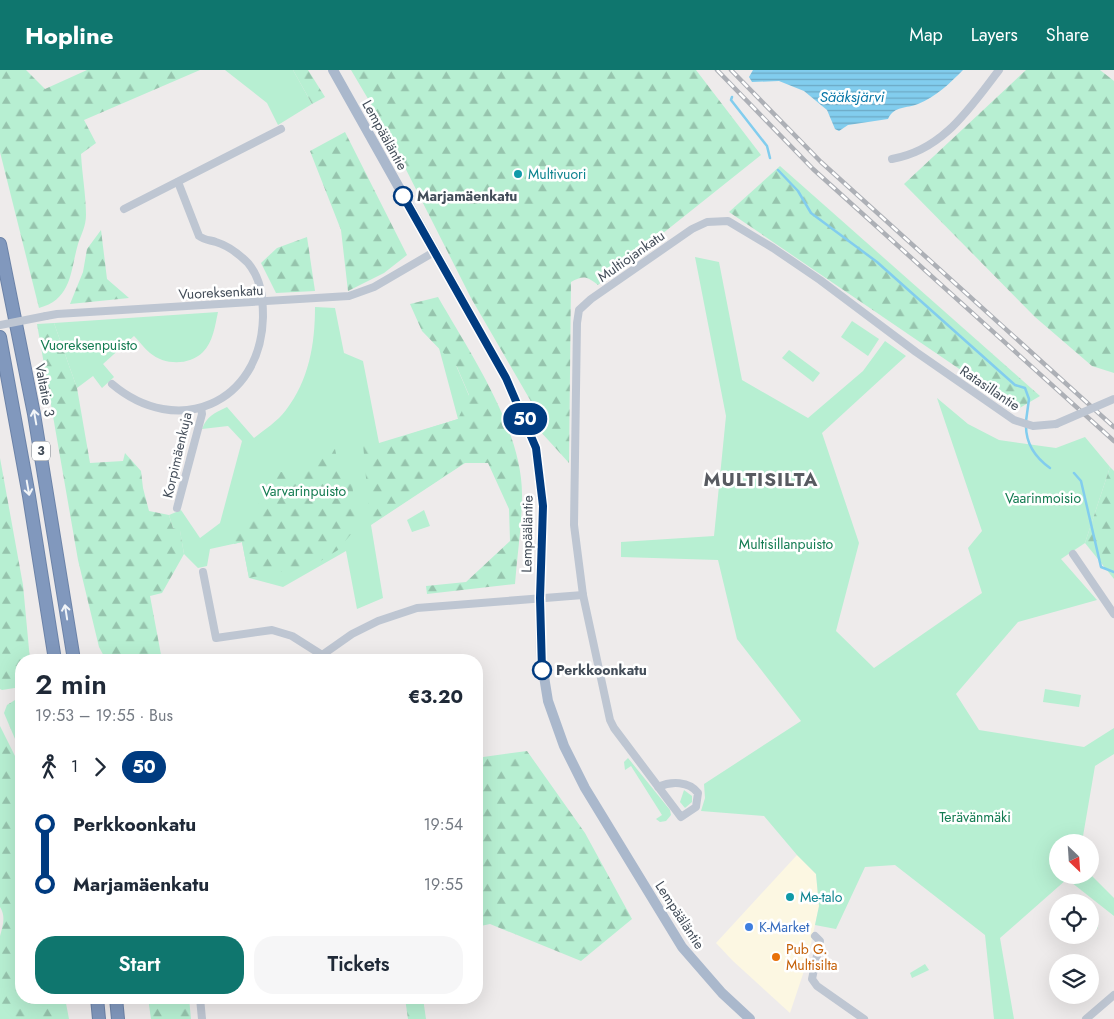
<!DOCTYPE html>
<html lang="en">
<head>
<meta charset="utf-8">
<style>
  :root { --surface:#fff; --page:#f6f6f7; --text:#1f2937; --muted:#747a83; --accent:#0f766e }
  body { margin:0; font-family:Jost,sans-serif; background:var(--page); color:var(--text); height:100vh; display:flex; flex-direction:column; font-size:19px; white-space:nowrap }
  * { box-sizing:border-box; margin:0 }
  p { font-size:16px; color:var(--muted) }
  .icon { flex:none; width:28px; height:28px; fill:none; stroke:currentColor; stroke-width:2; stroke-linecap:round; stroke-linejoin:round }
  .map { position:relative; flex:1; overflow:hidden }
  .details { position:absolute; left:15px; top:584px; width:468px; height:350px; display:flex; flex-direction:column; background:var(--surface); border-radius:20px; box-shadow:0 5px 20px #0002 }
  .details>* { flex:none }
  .badge { padding:0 10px; border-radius:16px; font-size:18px; line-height:32px }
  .needle { width:32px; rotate:155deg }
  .controls { position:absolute; left:1049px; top:764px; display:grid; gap:10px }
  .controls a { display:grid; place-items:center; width:50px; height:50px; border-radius:50%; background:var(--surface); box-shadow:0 5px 20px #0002; font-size:25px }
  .map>.badge { position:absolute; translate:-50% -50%; box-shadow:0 0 0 2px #fff }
  .legs { display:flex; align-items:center; gap:8px; height:55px; padding:0 20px; font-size:16px }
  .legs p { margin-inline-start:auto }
  .headline { display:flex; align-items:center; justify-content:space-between; height:85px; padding:0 20px }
  h1 { font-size:28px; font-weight:600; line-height:38px }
  .primary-button { display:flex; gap:10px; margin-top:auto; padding:10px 20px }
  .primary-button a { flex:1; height:58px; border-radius:20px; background:var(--accent); color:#fff; font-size:20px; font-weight:600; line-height:58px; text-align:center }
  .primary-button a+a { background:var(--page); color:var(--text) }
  ul { padding:0 20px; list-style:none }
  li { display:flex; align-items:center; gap:18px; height:60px; font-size:19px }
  li i { display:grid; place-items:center; width:8px; height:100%; margin:0 6px; background:currentColor }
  li i::after { content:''; width:12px; height:12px; margin:-6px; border:4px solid; border-radius:50%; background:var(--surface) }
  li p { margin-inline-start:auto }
  li:first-child i { background:linear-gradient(#0000 50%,currentColor 0) }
  li:last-child i { background:linear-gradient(currentColor 50%,#0000 0) }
  header { display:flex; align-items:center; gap:30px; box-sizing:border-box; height:70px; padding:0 25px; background:var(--accent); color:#fff }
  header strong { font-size:24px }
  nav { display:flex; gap:28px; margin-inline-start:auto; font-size:18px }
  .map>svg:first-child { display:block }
  .commercial { fill:#fcf7e2 }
  .green { fill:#b7efd2 }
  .forest { fill:url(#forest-firs) }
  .water { fill:url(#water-rules) }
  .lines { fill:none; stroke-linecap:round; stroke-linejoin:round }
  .stream { stroke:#82cdee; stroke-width:2.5 }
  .highway-casing { stroke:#6c83a8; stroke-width:14 }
  .minor { stroke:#bec6d2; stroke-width:8 }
  .major { stroke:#aab8cc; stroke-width:10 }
  .highway { stroke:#8198bd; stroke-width:12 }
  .rail-casing { stroke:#adb0b6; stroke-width:4.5 }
  .rail { stroke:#fff; stroke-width:2.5; stroke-dasharray:8; stroke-linecap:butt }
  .minor-bridge { stroke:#bec6d2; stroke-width:8 }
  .oneway { stroke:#f2f5f8 }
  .line-1-casing { stroke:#fff; stroke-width:11 }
  .line-1 { stroke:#003b80; stroke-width:8 }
  .culture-dot { fill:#0f9aa8; stroke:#fff; stroke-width:2 }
  .stop-1-dot { fill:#fff; stroke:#003b80; stroke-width:2.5 }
  .shop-dot { fill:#3f7fe0; stroke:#fff; stroke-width:2 }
  .food-dot { fill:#e8710a; stroke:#fff; stroke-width:2 }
  .labels { text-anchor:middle; stroke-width:5; stroke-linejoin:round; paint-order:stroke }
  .shield { fill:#fff; stroke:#7b828b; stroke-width:1 }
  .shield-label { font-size:12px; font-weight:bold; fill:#434d59 }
  .street-label { font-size:14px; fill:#434d59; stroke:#fff }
  .culture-label { font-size:14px; fill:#0d838f; stroke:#fff; text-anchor:start }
  .stop-label { font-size:14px; font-weight:bold; fill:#434d59; stroke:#fff; text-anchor:start }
  .park-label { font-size:14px; fill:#137b51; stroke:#fff }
  .shop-label { font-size:14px; fill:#366cbe; stroke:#fff; text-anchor:start }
  .food-label { font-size:14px; fill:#c56008; stroke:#fff; text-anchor:start }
  .water-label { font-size:15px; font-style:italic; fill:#0877a8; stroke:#fff }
  .district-label { font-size:19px; font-weight:bold; letter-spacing:1px; fill:#585b61; stroke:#fff }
</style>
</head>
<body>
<header>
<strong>Hopline</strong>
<nav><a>Map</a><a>Layers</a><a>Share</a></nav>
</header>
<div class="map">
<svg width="1114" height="949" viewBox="0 0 1114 949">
  <defs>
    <pattern id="forest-firs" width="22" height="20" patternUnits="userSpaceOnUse" patternTransform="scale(1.25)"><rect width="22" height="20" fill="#b7efd2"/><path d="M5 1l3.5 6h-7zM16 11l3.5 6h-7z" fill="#96c4ad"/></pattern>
    <pattern id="water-rules" width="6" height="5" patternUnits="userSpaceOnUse" patternTransform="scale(1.25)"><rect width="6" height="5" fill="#82cdee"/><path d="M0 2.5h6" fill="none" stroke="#6ca9c4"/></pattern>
  </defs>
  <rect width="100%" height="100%" fill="#eeebeb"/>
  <path class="commercial" d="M 797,785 L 816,804 L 819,836 L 807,892 L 790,943 L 733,891 L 716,873 Z"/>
  <g class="green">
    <path d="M 225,0 L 293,0 L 312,34 L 278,55 L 267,33 Z"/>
    <path d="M 695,187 L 719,192 L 742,310 L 808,348 L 863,301 L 885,271 L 906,286 L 822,363 L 859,473 L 836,561 L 874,598 L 982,523 L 968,478 L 982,461 L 937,328 L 968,354 L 999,370 L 1056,378 L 1085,367 L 1110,397 L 1085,473 L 1061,489 L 1097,530 L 1018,552 L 956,624 L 979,660 L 1084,677 L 1114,658 L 1114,684 L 1095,696 L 1082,772 L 1058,772 L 1058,805 L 1090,804 L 1114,828 L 1114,846 L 1067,809 L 1000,868 L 1014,949 L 994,949 L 985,865 L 895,795 L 865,797 L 836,859 L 815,855 L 819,836 L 816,804 L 797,785 L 764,746 L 701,741 L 705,728 L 704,714 L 801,651 L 737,569 L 718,490 L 621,487 L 621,472 L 714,466 L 726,346 Z"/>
    <path d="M 315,237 L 335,238 L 344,283 L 363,291 L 379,373 L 458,349 L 439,278 L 423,261 L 437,251 L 494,384 L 465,393 L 371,455 L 383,528 L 357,539 L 346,481 L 283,517 L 249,508 L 242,472 L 210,479 L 207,496 L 198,498 L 184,484 L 180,461 L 173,458 L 169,445 L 181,440 L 200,468 L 220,453 L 242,371 L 228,356 L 202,359 C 207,346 214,343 227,337 L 254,368 C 264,360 278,351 286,340 C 309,310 315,274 315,237 Z"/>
    <path d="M 218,242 C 215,256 213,272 203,282 C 189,296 164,295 150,283 C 144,278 139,271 134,266 L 103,294 L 114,307 L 102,318 L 93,306 L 77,318 L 54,253 Z"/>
    <path d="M 852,251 L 879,269 L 868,286 L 841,267 Z"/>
    <path d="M 789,280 L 820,303 L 813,312 L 782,288 Z"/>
    <path d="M 424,440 L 430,456 L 412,462 L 407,450 Z"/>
    <path d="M 1045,619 L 1081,625 L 1079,637 L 1043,632 Z"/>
    <path d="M 628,688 L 670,740 L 671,745 L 666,751 L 660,752 L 656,749 L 662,745 L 631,696 L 625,700 L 624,692 Z"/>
    <path d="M 684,720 L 692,726 L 692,732 L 685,738 L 680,732 Z"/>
    <path d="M 1090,848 L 1098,858 L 1082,872 L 1076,865 L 1090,865 Z"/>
    <path d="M 925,894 L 929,900 L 912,908 L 910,903 Z"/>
  </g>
  <g class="forest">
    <path d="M 0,0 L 26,0 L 45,19 L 87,0 L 200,0 L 84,50 L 96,73 L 81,84 C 82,104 86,125 86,145 C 86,156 81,165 78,174 C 70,202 72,229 39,238 L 0,82 Z"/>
    <path d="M 293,0 L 308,0 L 325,27 L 312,34 Z"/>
    <path d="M 351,0 L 696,0 L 761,85 L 598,215 C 587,206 583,205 571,212 L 569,393 L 540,361 L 533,335 L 471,228 L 384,56 Z"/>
    <path d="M 1026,0 L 1100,0 L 1114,11 L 1114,303 L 1092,296 L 1035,247 L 904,114 Z"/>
    <path d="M 345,62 L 407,185 L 384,203 L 348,221 L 341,160 L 310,81 Z"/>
    <path d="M 780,96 L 1040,326 L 1018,339 L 729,142 Z"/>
    <path d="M 101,160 L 107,209 L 129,228 L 70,234 L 83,202 L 87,179 Z"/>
    <path d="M 307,167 L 315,221 L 276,223 L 261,193 L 277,178 Z"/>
    <path d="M 438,227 C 470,283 523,360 522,426 C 522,456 517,485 515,514 L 427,524 L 426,516 L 466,512 L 510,471 L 509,439 L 488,393 L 464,393 L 370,455 L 363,373 L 379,374 L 458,349 L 469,325 L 457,297 L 422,261 L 410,234 Z"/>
    <path d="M 54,253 L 77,318 L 90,393 L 123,391 L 125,383 L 141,401 L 143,418 L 149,441 L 169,445 L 173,458 L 180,460 L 184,484 L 162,523 L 150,526 L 162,590 L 106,590 L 99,577 L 78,490 L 37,254 Z"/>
    <path d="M 335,379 L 342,412 L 352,410 L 356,458 L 338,480 L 314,495 L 249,508 L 242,472 L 234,474 L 233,463 L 262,430 L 278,402 L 294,402 L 304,396 L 315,383 Z"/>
    <path d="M 0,388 L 23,515 L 30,590 L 21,590 L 21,617 L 2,620 L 0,619 Z"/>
    <path d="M 1110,397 L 1114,401 L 1114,509 L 1085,473 Z"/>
    <path d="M 251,584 L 270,590 L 195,590 Z"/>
    <path d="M 15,630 L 21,630 L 21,683 L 4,643 L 7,635 Z"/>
    <path d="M 0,656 L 21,698 L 21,928 L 65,928 L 69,949 L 0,949 L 0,866 C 3,855 6,847 0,837 Z"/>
    <path d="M 527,681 L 585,763 L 632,849 L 581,891 L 490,854 L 476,857 L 476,688 Z"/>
    <path d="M 148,928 L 189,928 L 191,949 L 151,949 Z"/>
    <path d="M 405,928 L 423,928 L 426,949 L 408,949 Z"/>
  </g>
  <path class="water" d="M 753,0 L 963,0 C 950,13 936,27 918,34 C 906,39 895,35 888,49 L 848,55 L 839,61 L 835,59 L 827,40 L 804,21 L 779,11 L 752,12 L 749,7 Z"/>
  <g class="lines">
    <g class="stream">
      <path d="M 732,27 L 731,30 L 767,76 L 770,88"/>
      <path d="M 778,100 L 798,121 L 811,143 L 877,192 L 1015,315 L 1025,318 L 1029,329 L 1026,351"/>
      <path d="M 1026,356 C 1026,374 1036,388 1050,398"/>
      <path d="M 1074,403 L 1081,411 L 1101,497 L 1114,502"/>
    </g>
    <g class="highway-casing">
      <g id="highway">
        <path d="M 0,174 L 34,344 L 74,590"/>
        <path d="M 0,267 L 29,426 L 55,590"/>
        <path d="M 97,928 L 99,949"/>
        <path d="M 116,928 L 118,949"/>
      </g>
    </g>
    <g class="minor">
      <path d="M 892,89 C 943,80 969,39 999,0"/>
      <path d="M 124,139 L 281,59"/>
      <path d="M 46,246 L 57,244 L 349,226 L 374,217 L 434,182"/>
      <path d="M 112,314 C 177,369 261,334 263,247 C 263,227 261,209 248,193 C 239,184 229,176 216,172 C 210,170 204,170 199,166 L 178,112"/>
      <path d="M 177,438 L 202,344 L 201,338"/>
      <path d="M 1073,484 L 1114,544"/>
      <path d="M 203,502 L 216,568 L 272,560 L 292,566 L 322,585"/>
      <path d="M 315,590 L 352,564 L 378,551 L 417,538 L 583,525"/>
      <path d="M 658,717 C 671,711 689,711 698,723 L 696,737 L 681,747 L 614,658 L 610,650 L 583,525 L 574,455 L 577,253 L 579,240 L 591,229 L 692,159 L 707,152 L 728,151 L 773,178 L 820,210 L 916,282 L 1014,350 L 1033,356 L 1056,354"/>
      <path d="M 815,866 L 820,871 L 812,909 L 817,916 L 864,949"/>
      <path d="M 200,928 L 202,949"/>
      <path d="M 1086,949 L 1114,925"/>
    </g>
    <path class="major" d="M 333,0 L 506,308 L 536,378 L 543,436 L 540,528 L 541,588 L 548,631 L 564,676 L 585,718 L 682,877 L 722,923 L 750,949"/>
    <use href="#highway" class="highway"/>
    <g class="rail-casing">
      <g id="rail">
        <path d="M 717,0 L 813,99 L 1114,371"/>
        <path d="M 731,0 L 821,92 L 1114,357"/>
      </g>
    </g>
    <use href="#rail" class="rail"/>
    <g class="minor-bridge">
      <path d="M 0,255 L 46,246"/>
      <path d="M 1056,354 L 1114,329"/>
    </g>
  </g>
  <defs><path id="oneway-shaft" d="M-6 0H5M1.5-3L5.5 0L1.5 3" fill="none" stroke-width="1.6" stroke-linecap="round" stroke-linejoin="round" transform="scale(1.25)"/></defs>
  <g class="oneway">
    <use href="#oneway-shaft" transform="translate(35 347) rotate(-100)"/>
    <use href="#oneway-shaft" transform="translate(28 418) rotate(80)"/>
    <use href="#oneway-shaft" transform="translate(66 542) rotate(-99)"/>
  </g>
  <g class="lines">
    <g class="line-1-casing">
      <path id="line-1" d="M 403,126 L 506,308 L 536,378 L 543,436 L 540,528 L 542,600"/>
    </g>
    <use href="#line-1" class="line-1"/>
  </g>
  <g class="culture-dot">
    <circle cx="518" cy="104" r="5"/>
    <circle cx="790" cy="827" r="5"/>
  </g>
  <g class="stop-1-dot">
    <circle cx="403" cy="126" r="9"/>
    <circle cx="542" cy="600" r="9"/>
  </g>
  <circle class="shop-dot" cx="749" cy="857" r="5"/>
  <circle class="food-dot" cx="776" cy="887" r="5"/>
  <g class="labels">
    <rect class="shield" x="32" y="371.5" width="18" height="19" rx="4"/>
    <g class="shield-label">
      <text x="41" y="385">3</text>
    </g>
    <g class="street-label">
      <text transform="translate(385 65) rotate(61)" y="5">Lempääläntie</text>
      <text transform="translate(631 186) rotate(-35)" y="5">Multiojankatu</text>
      <text transform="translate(221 222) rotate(-3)" y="5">Vuoreksenkatu</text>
      <text transform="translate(990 318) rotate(34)" y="5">Ratasillantie</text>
      <text transform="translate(45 320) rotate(79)" y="5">Valtatie 3</text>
      <text transform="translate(177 385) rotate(-77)" y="5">Korpimäenkuja</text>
      <text transform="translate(527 464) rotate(-89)" y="5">Lempääläntie</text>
      <text transform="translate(680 845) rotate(57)" y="5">Lempääläntie</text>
    </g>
    <g class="culture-label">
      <text x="528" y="109">Multivuori</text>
      <text x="800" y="832">Me-talo</text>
    </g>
    <g class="stop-label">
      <text x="417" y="131">Marjamäenkatu</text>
      <text x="556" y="605">Perkkoonkatu</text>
    </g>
    <g class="park-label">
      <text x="89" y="280">Vuoreksenpuisto</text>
      <text x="304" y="426">Varvarinpuisto</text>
      <text x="1043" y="433">Vaarinmoisio</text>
      <text x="786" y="479">Multisillanpuisto</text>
      <text x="975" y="752">Terävänmäki</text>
    </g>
    <g class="shop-label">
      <text x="759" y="862">K-Market</text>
    </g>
    <g class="food-label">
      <text x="786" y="884">Pub G.<tspan x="786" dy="16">Multisilta</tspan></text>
    </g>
    <g class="water-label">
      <text x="852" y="32">Sääksjärvi</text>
    </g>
    <g class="district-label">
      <text x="761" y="416">MULTISILTA</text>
    </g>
  </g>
</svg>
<div class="controls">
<a><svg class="needle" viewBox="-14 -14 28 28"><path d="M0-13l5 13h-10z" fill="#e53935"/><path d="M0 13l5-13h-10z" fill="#747a83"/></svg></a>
<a><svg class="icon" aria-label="locate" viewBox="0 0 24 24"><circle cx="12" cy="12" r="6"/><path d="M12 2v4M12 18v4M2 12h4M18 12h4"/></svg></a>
<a><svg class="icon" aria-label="layers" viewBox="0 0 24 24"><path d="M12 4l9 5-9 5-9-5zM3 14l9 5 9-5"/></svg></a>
</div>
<b class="badge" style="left:525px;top:349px;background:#003b80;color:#fff">50</b>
<section class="details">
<div class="headline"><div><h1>2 min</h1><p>19:53 – 19:55 · Bus</p></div><b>€3.20</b></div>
<div class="legs"><svg class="icon" aria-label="walk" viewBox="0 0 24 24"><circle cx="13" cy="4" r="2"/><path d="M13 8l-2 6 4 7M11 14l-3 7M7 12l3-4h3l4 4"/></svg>1<svg class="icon" aria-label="forward" viewBox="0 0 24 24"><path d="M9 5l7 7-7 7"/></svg><b class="badge" style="background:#003b80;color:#fff">50</b></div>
<ul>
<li><i style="color:#003b80"></i><b>Perkkoonkatu</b><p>19:54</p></li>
<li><i style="color:#003b80"></i><b>Marjamäenkatu</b><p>19:55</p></li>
</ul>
<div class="primary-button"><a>Start</a><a>Tickets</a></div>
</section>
</div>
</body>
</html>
